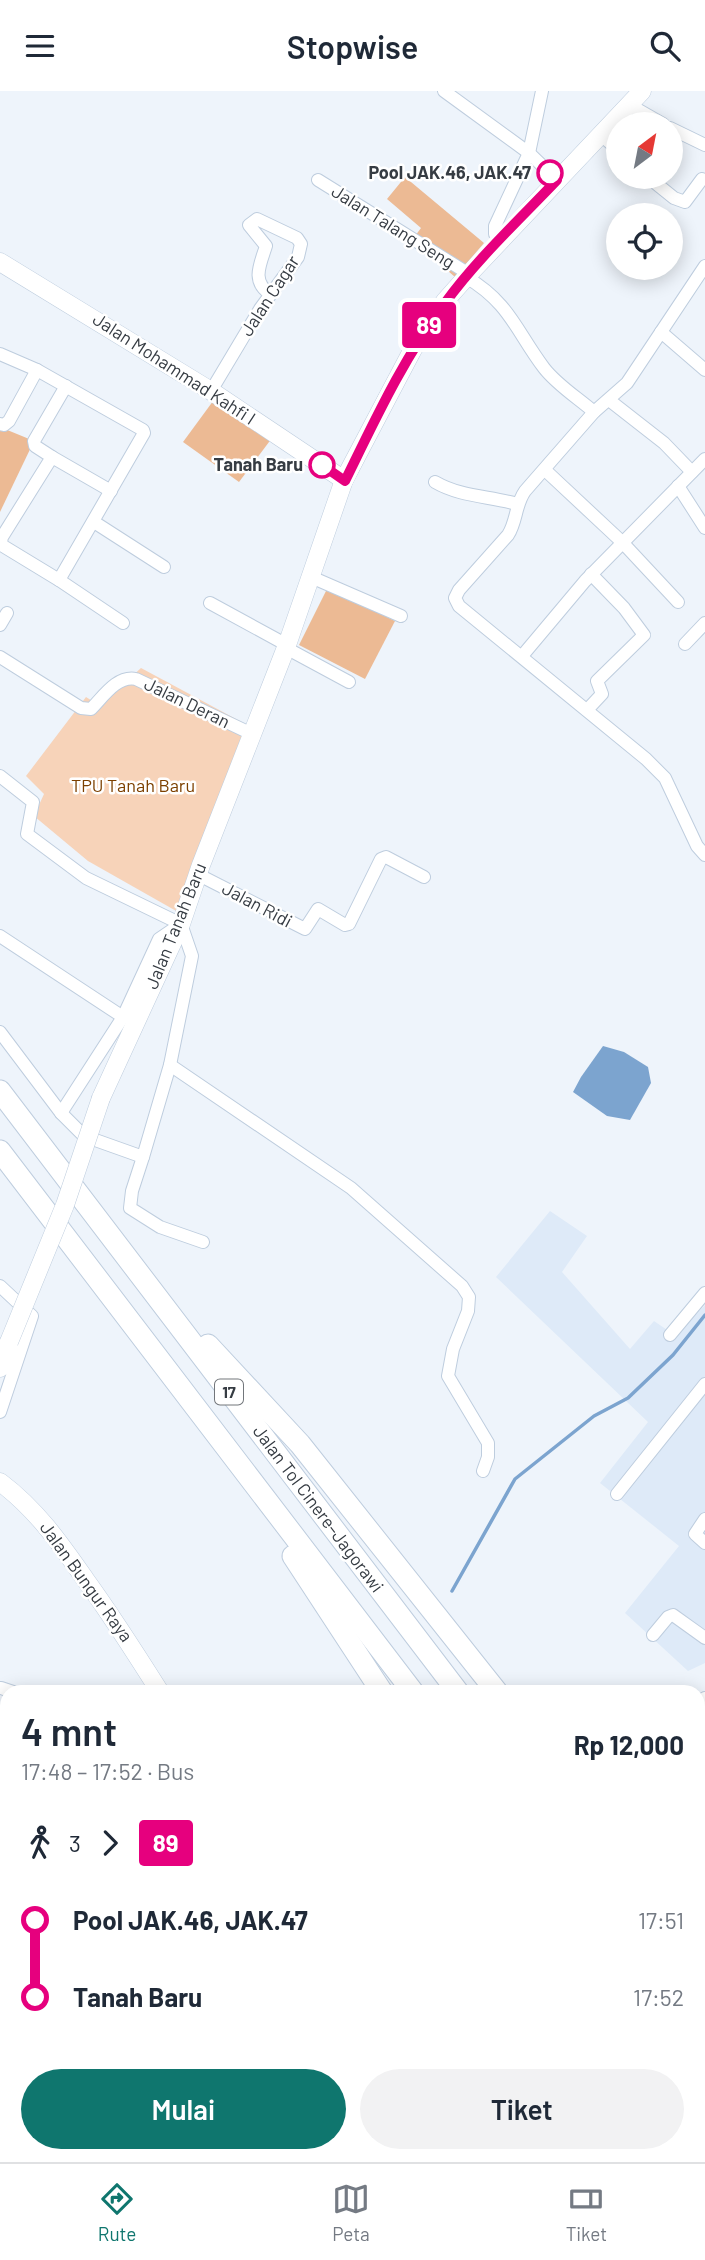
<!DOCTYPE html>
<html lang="id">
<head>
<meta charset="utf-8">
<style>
  :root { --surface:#fff; --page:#f2f2f3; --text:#1f2937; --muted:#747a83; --line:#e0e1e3; --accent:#0f766e }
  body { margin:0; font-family:Barlow,sans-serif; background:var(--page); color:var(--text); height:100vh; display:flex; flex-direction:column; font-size:26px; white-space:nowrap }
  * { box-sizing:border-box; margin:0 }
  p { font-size:23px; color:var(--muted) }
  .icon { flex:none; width:38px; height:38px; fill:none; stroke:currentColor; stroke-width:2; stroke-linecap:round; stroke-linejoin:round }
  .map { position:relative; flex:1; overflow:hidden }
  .sheet { position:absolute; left:0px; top:1594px; width:705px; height:478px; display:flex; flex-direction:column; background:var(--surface); border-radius:21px 21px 0 0; box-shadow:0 4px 18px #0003 }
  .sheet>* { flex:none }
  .badge { padding:0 14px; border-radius:5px; font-size:24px; line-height:46px }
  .needle { width:46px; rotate:32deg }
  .controls { position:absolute; left:606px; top:21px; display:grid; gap:14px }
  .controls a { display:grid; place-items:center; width:77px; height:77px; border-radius:50%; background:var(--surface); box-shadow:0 4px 18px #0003; font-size:35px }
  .map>.badge { position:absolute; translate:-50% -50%; box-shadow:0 0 0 4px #fff }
  .legs { display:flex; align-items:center; gap:10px; height:77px; padding:0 21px; font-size:23px }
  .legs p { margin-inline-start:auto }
  .summary { display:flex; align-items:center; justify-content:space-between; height:119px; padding:0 21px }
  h1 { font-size:38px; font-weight:600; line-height:52px }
  .button { display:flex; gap:14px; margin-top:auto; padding:14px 21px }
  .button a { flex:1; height:80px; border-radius:42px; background:var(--accent); color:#fff; font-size:28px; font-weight:600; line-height:80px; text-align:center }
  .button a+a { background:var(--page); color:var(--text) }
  ul { padding:0 21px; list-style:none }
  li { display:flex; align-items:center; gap:24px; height:77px; font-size:26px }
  li i { display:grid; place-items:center; width:10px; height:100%; margin:0 9px; background:currentColor }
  li i::after { content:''; width:18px; height:18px; margin:-9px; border:5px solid; border-radius:50%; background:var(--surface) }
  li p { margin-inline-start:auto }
  li:first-child i { background:linear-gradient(#0000 50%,currentColor 0) }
  li:last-child i { background:linear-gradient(currentColor 50%,#0000 0) }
  header { display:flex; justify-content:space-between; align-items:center; height:91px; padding:0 21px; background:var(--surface); font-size:32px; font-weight:600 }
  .tab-bar { display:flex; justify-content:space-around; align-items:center; height:98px; border-top:2px solid var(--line); background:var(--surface); font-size:19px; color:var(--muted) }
  .tab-bar a { display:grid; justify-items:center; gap:4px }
  .tab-bar .selected { color:var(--accent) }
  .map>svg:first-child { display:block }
  .built { fill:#deeaf8 }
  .green { fill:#f7d3b9 }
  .forest { fill:#ecba94 }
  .water { fill:#7ca4cf }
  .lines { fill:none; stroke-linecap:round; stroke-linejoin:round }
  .stream { stroke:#7ca4cf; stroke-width:3.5 }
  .street-casing { stroke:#becdde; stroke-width:14 }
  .secondary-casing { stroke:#becdde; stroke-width:19 }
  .highway-casing { stroke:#becdde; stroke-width:23 }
  .street { stroke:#fff; stroke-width:12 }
  .secondary { stroke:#fff; stroke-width:18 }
  .highway { stroke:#fff; stroke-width:21 }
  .secondary-bridge-casing { stroke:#becdde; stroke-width:19; stroke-linecap:butt }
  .secondary-bridge { stroke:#fff; stroke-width:18 }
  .line-1-casing { stroke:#fff; stroke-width:16 }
  .line-1 { stroke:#e6007e; stroke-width:10 }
  .stop-1-dot { fill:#fff; stroke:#e6007e; stroke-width:3.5 }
  .labels { text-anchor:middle; stroke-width:5; stroke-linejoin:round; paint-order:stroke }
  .shield { fill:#fff; stroke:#72767b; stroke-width:2 }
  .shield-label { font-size:16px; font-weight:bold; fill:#363c43 }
  .stop-label { font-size:18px; font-weight:bold; fill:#363c43; stroke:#fff; text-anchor:end }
  .street-label { font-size:18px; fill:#363c43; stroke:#fff }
  .park-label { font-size:18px; fill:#7c4000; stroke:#fff }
</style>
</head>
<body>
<header><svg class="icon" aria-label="menu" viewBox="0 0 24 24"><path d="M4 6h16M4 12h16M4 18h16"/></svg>Stopwise<svg class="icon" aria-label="search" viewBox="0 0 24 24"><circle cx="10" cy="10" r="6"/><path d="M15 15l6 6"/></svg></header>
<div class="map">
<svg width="705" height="2071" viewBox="0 0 705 2071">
  <rect width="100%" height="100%" fill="#eef4fb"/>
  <path class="built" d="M 550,1120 L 587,1145 L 562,1181 L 630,1258 L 654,1230 L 676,1245 L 705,1214 L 705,1572 L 688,1580 L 625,1522 L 679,1455 L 600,1392 L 648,1331 L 496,1186 Z"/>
  <path class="green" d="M 141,577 L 249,635 L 178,821 L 88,770 L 34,725 L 44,703 L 26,685 L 86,606 L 100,615 Z"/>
  <g class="forest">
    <path d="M 405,86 L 484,152 L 455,186 L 412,149 L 421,137 L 387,108 Z"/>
    <path d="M 219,302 L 275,343 L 239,391 L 183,351 Z"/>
    <path d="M 0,336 L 34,350 L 0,421 Z"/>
    <path d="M 328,496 L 395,530 L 365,588 L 299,554 Z"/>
  </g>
  <path class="water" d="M 603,955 L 624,961 L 648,976 L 651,992 L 630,1029 L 607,1025 L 573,1001 L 581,986 Z"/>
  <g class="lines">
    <g class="stream">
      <path d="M 452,1500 L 515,1388 L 594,1325 L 628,1307 L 673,1264 L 705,1224"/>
      <path d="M 0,1962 L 7,1957"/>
    </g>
    <g class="street-casing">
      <g id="street">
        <path d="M 444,0 L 529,62 L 557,89"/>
        <path d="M 628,13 L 663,33"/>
        <path d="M 670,37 L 705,54"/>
        <path d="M 600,43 L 618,59"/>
        <path d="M 648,86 L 674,107 L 685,111 L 702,88"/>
        <path d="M 318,89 L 469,183"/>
        <path d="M 501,149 L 495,143 L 495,135 L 529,62 L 542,0"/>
        <path d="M 705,175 L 627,292 L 594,321 L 525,400 C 515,414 517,430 508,444 L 459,499 L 455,507 L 459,515 L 646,668 L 665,687 L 697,755 L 705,764"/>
        <path d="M 466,186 C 510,212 516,240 544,277 C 557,294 578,307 594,321"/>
        <path d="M 661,241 L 705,279"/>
        <path d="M 0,263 L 37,279 L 143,339 L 144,342 L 59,489 L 123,532"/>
        <path d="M 211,300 L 260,218 L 298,166 L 301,153 L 297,147 L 257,128 L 249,134 L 266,155 C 260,174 251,190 270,203"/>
        <path d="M 609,309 L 664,352 L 692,381"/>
        <path d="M 0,333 L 4,334 L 9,330 L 37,279"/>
        <path d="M 52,366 L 111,400"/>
        <path d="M 545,379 L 622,451 L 678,511"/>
        <path d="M 435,391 C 461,406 489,405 517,413"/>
        <path d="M 678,395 L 705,437"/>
        <path d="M 94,431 L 164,476"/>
        <path d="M 311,486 L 401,525"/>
        <path d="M 59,489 L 3,455 L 1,451 L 2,446 L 52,366 L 35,355 L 34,350 L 66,295"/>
        <path d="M 210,512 L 287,554"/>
        <path d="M 0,534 L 7,522"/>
        <path d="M 685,553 L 705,532"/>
        <path d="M 286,557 L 349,591"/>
        <path d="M 522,565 L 585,490 L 705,368"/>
        <path d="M 0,566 L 81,617 L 91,618 C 103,606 117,584 136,588 L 252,643"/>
        <path d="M 587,619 L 602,603 L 597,590 L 644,544 L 624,517 L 591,483"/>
        <path d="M 0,685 L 33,711 L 27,743 L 86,787 L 181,833 L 192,865 L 170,974 L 143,1066 L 84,1045 L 61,1022 L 0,941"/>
        <path d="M 197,783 L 305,838 L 318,818 L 345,834 L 349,833 L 381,768 L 386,766 L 424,786"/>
        <path d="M 0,845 L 123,926"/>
        <path d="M 170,974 L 351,1097 L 462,1195 L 469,1206 L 468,1220 L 453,1258 L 448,1285 L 488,1352 L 488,1366 L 483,1380"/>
        <path d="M 61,1022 L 123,926 L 159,848 L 181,833"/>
        <path d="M 143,1066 L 132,1100 L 130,1117 L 160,1136 L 203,1151"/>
        <path d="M 0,1195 L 32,1225 L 0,1321"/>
        <path d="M 670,1244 L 705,1202"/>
        <path d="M 617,1403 L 705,1293"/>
        <path d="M 705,1428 L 695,1443 L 705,1452"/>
        <path d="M 653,1544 L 668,1526 L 673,1524 L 705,1547"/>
        <path d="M 1,1597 L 13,1601"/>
        <path d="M 698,1612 L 705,1607"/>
        <path d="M 698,1639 L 705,1647"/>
        <path d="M 698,1735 L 705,1740"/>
        <path d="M 0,1803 L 7,1808"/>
        <path d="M 386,2065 L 391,2071"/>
        <path d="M 558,2071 L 565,2065"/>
      </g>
    </g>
    <g class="secondary-casing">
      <g id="secondary">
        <path d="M 0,171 L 211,300 L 344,389"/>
        <path d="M 101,1007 L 181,833 L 201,774 L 287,554 L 344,389 L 413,258 L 445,210 L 469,183 L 642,0"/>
        <path d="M 0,1277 L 9,1251"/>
        <path d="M 0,1391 C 36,1418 60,1452 85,1488 C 112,1525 136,1563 160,1601"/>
        <path d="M 643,2065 L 647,2071"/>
      </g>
    </g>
    <g class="highway-casing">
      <g id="highway">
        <path d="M 0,1000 L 458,1601"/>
        <path d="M 0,1060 L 413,1601"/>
        <path d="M 208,1254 L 300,1353 L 497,1601"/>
        <path d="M 293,1465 L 382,1601"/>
        <path d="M 698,1851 L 705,1860"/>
        <path d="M 698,1916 L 705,1925"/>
        <path d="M 698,1972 L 705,1981"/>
        <path d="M 698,2036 L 705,2045"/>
      </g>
    </g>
    <use href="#street" class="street"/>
    <use href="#secondary" class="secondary"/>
    <use href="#highway" class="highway"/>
    <g class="secondary-bridge-casing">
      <path id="secondary-bridge" d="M 9,1251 L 65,1114 L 101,1007"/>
    </g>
    <use href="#secondary-bridge" class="secondary-bridge"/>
  </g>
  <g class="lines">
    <g class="line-1-casing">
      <path id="line-1" d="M 322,374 L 345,390 C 375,329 404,266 445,212 C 477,168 519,129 557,89 L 550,82"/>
    </g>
    <use href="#line-1" class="line-1"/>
  </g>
  <g class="stop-1-dot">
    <circle cx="550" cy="82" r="12"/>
    <circle cx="322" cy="374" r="12"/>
  </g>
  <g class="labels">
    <rect class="shield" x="215" y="1288.5" width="28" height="25" rx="5"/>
    <g class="shield-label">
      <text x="229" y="1307">17</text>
    </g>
    <g class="stop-label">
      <text x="531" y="88">Pool JAK.46, JAK.47</text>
      <text x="303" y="380">Tanah Baru</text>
    </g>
    <g class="street-label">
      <text transform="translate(393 136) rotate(32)" y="6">Jalan Talang Seng</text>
      <text transform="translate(270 205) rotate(-57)" y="6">Jalan Cagar</text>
      <text transform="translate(174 278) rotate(33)" y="6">Jalan Mohammad Kahfi I</text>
      <text transform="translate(187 612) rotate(26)" y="6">Jalan Deran</text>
      <text transform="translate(257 814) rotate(28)" y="6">Jalan Ridi</text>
      <text transform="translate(176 835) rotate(-68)" y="6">Jalan Tanah Baru</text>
      <text transform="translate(318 1418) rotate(53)" y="6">Jalan Tol Cinere–Jagorawi</text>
      <text transform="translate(86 1491) rotate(54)" y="6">Jalan Bungur Raya</text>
    </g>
    <g class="park-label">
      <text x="133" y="701">TPU Tanah Baru</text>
    </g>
  </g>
</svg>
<div class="controls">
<a><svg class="needle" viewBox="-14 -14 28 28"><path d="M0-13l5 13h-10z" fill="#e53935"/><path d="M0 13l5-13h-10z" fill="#747a83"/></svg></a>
<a><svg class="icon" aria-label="locate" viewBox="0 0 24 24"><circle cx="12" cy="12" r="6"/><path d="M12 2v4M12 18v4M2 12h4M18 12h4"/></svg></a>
</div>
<b class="badge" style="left:429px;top:234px;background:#e6007e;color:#fff">89</b>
<section class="sheet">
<div class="summary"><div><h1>4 mnt</h1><p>17:48 – 17:52 · Bus</p></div><b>Rp 12,000</b></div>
<div class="legs"><svg class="icon" aria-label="walk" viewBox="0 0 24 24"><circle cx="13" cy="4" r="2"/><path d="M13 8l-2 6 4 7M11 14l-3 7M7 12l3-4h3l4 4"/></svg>3<svg class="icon" aria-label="forward" viewBox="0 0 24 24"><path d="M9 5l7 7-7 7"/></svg><b class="badge" style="background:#e6007e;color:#fff">89</b></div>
<ul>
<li><i style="color:#e6007e"></i><b>Pool JAK.46, JAK.47</b><p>17:51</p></li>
<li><i style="color:#e6007e"></i><b>Tanah Baru</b><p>17:52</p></li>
</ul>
<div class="button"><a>Mulai</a><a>Tiket</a></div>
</section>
</div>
<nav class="tab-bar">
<a class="selected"><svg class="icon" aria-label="directions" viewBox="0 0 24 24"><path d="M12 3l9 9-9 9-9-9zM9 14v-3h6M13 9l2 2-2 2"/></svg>Rute</a>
<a><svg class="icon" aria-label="map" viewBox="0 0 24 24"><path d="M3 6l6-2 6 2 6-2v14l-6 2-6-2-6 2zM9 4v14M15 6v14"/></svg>Peta</a>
<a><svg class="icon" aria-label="tickets" viewBox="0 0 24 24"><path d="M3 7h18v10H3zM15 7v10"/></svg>Tiket</a>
</nav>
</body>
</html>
